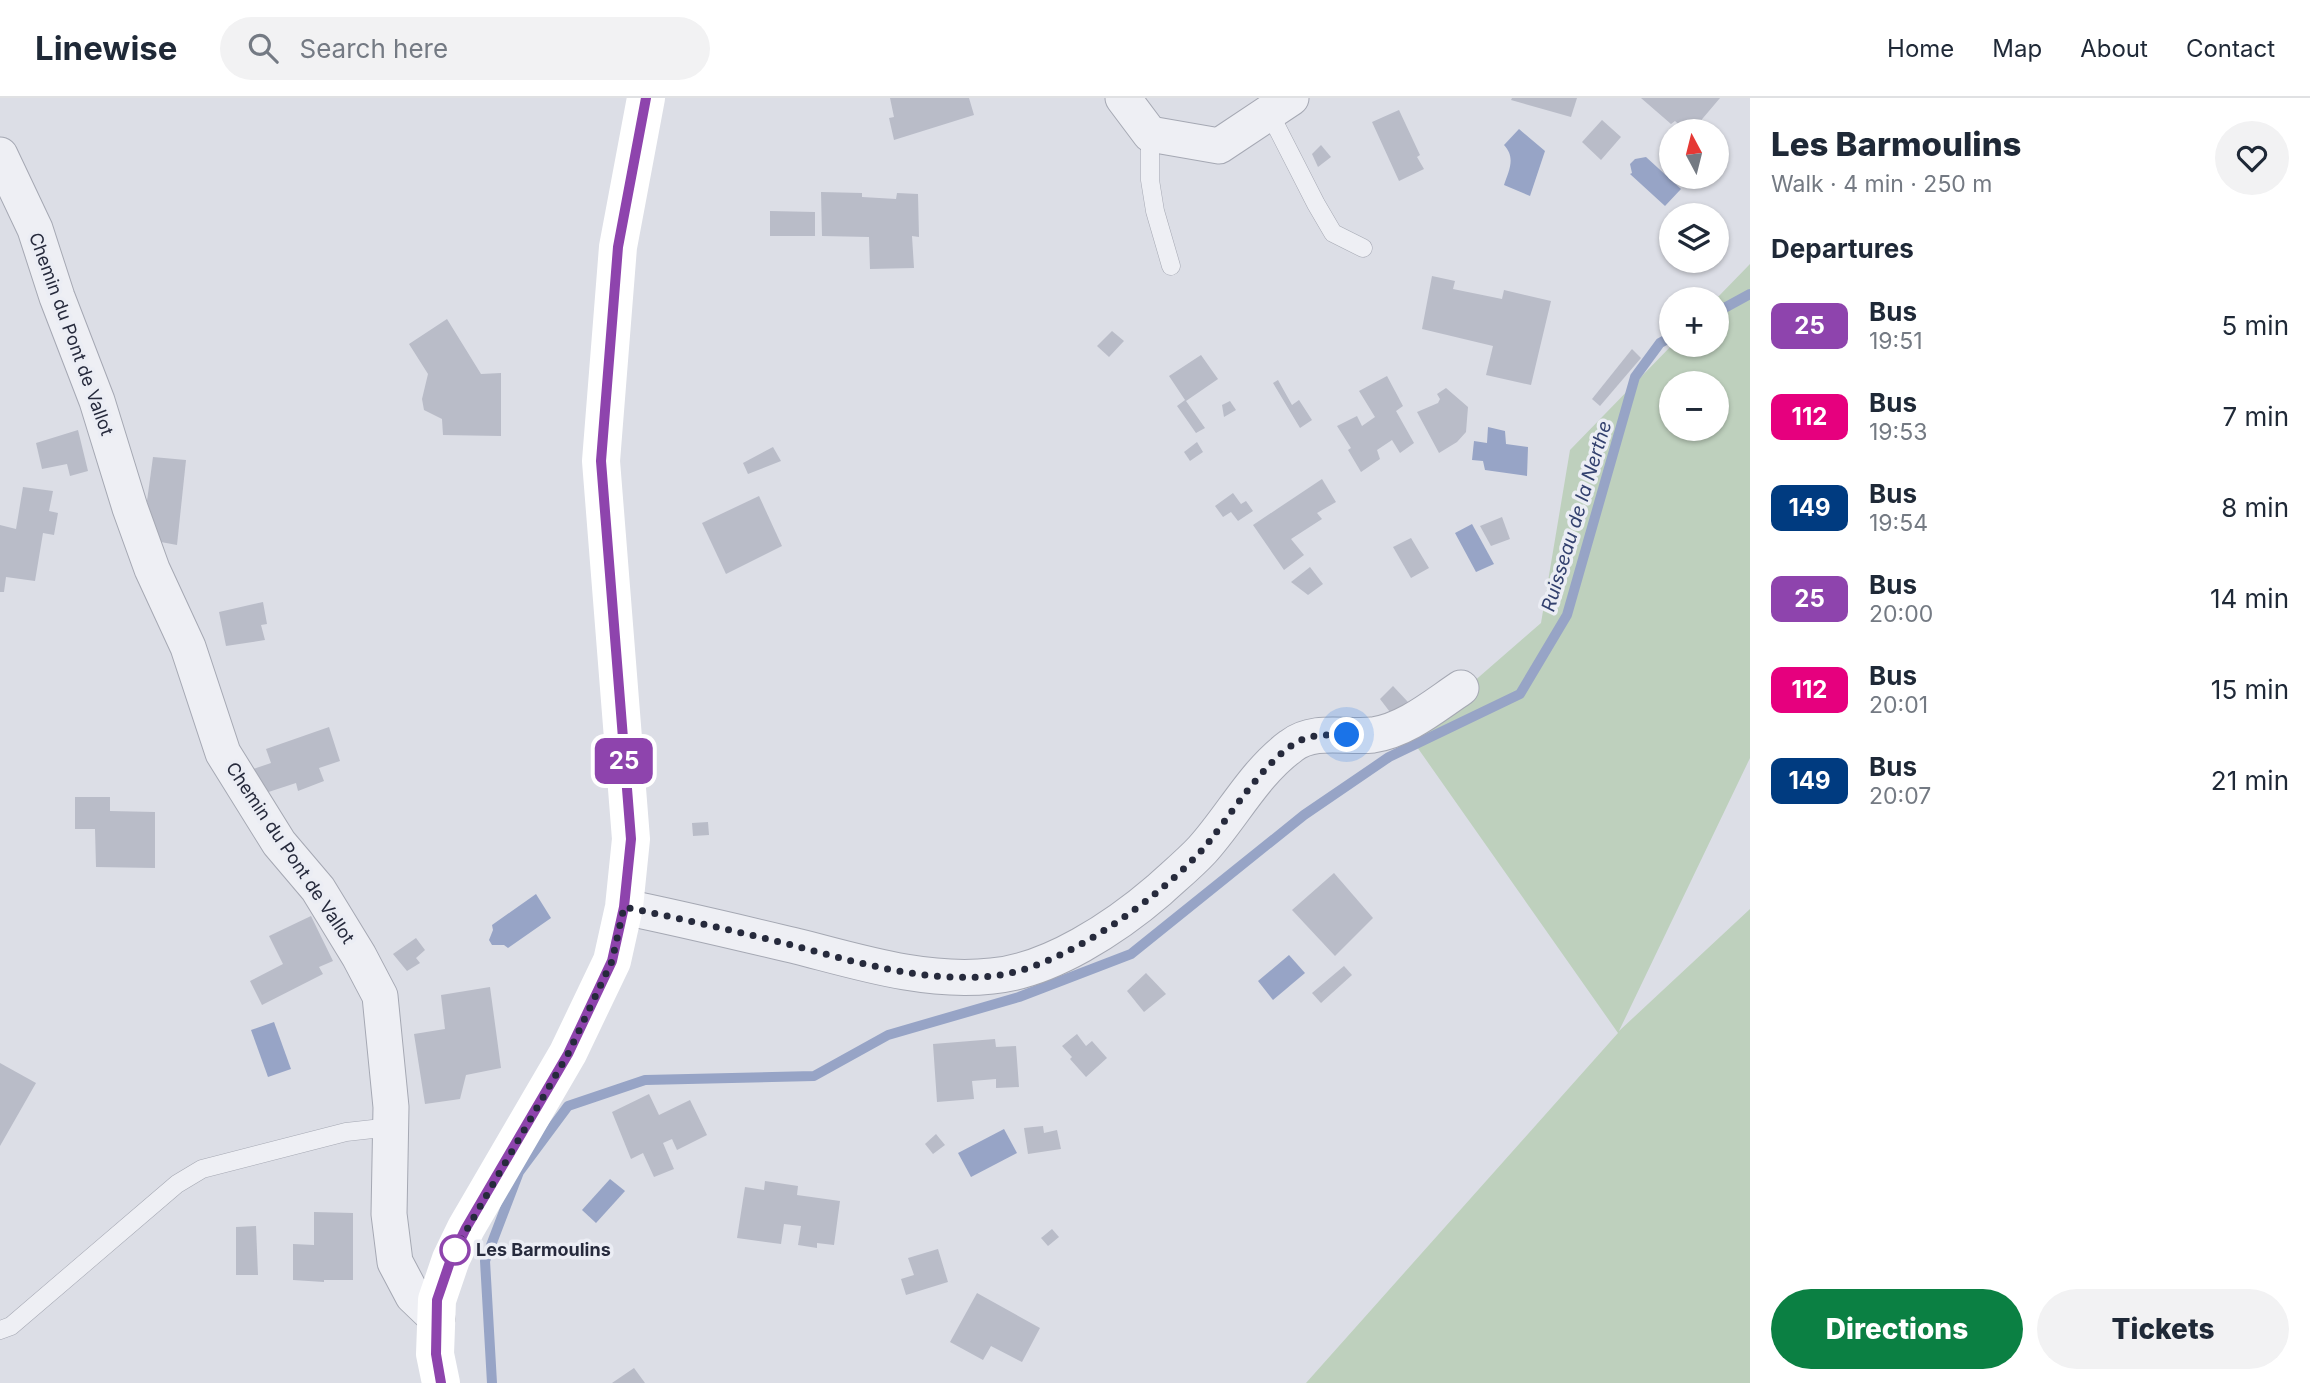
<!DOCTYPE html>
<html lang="en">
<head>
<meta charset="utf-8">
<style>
  :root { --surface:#fff; --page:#f2f2f3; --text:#1f2937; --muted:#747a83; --line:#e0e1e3; --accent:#0b8043 }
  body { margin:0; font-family:Inter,sans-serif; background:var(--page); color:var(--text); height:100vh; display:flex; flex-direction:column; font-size:26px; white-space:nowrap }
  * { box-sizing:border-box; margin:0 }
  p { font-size:23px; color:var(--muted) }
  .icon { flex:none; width:38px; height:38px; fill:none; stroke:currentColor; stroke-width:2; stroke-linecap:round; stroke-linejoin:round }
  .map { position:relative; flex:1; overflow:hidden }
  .sheet { display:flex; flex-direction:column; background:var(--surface); width:560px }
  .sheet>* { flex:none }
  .badge { padding:0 14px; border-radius:10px; font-size:24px; line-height:46px }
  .needle { width:46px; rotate:353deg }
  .buttons { position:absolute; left:1659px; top:21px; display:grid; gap:14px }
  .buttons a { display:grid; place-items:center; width:70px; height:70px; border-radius:50%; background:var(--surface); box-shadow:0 2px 5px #0004; font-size:35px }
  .you { position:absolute; width:35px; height:35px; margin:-18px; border:5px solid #fff; border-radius:50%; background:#1a73e8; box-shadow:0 0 0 10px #1a73e833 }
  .map>.badge { position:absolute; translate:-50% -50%; box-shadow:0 0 0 4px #fff }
  h2 { padding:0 21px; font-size:26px; line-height:63px }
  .round { display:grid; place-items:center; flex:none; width:74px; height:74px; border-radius:37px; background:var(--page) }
  .overview { display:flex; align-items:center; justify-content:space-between; height:119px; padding:0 21px }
  h1 { font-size:33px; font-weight:800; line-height:52px }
  .cta { display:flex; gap:14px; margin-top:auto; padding:14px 21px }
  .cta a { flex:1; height:80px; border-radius:42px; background:var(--accent); color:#fff; font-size:28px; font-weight:800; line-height:80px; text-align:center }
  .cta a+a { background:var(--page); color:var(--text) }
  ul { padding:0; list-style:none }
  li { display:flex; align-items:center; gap:21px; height:91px; padding:0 21px }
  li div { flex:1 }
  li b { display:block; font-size:26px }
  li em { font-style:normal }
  li .badge { min-width:77px; font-weight:700; text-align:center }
  header { display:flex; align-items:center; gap:42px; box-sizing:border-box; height:98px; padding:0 35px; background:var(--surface); border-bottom:2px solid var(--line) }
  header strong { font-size:33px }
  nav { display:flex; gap:38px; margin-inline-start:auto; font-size:24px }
  .search { width:490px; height:63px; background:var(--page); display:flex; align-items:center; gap:18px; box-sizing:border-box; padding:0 24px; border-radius:38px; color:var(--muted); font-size:26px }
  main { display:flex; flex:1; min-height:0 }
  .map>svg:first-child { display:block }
  .green { fill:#bed0bd; fill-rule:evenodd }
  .water { fill:#97a4c6 }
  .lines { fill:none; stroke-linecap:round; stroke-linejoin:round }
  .stream { stroke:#97a4c6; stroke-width:10 }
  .building { fill:#b9bcc8 }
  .lane-casing { stroke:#a5a8b3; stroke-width:19 }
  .street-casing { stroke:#a5a8b3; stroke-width:37 }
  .lane { stroke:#eeeff4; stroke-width:18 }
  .street { stroke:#eeeff4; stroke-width:35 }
  .secondary { stroke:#fff; stroke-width:38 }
  .line-casing { stroke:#fff; stroke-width:16 }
  .line { stroke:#8e44ad; stroke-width:10 }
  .walk { stroke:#262a3c; stroke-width:7; stroke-dasharray:0 12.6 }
  .stop-dot { fill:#fff; stroke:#8e44ad; stroke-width:3.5 }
  .labels { text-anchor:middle; stroke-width:7; stroke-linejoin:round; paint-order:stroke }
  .street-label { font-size:18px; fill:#262a3c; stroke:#ebedf4 }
  .stop-label { font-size:18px; font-weight:bold; fill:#262a3c; stroke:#ebedf4; text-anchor:start }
  .water-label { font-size:19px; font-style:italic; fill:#32406e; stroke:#ebedf4 }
</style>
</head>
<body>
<header>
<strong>Linewise</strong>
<div class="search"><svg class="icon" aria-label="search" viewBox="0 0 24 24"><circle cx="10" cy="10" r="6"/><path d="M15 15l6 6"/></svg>Search here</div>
<nav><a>Home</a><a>Map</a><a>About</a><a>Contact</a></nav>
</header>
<main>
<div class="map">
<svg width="1750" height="1285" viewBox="0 0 1750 1285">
  <rect width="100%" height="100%" fill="#dcdee6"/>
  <path class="green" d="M 1750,166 L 1750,660 L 1619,933 L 1750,811 L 1750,1285 L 1306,1285 L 1618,935 L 1410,639 L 1541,525 L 1570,352 L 1672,247 L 1717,247 L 1716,201 ZM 1671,285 L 1717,285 L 1717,331 L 1671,331 Z"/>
  <g class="water">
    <path d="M 1519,31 L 1545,53 L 1530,98 L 1504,87 C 1509,72 1516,60 1504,47 Z"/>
    <path d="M 1646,59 L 1681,91 L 1665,108 L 1630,76 L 1632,75 L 1630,66 L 1635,61 Z"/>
    <path d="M 1488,329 L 1505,333 L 1506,346 L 1528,349 L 1527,378 L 1485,372 L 1483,363 L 1472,362 L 1474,343 L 1487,345 Z"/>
    <path d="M 1472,426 L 1494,466 L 1476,474 L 1455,435 Z"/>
    <path d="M 536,796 L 551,820 L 508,850 L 504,847 L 492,847 L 489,842 L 493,832 L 492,827 Z"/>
    <path d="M 1289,857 L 1305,875 L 1273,902 L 1258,883 Z"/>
    <path d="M 274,924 L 291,971 L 268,979 L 251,932 Z"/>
    <path d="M 1004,1031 L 1017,1055 L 971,1079 L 958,1055 Z"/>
    <path d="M 610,1081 L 625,1093 L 596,1125 L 582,1112 Z"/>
  </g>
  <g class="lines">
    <g class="stream">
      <path d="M 1717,214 L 1750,196"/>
      <path d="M 492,1285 L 485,1163 L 519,1074 L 568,1008 L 645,982 L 814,978 L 888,937 L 1019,899 L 1131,856 L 1304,717 L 1389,659 L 1520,596 L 1567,517 L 1635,279 L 1660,245 L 1671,239"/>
    </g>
  </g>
  <g class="building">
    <path d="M 890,0 L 969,0 L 974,17 L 894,42 L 889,20 L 894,19 Z"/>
    <path d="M 1512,0 L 1577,0 L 1571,19 L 1511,2 Z"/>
    <path d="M 1641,0 L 1720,0 L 1692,33 L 1686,33 L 1675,23 L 1671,26 Z"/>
    <path d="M 1399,12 L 1420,57 L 1417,59 L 1424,71 L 1399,83 L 1372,24 Z"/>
    <path d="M 1602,22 L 1621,39 L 1601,62 L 1582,44 Z"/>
    <path d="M 1321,47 L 1331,59 L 1318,69 L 1312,56 Z"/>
    <path d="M 821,94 L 862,95 L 862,99 L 896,101 L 897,95 L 918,96 L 919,139 L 912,138 L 914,170 L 870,171 L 869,139 L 822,138 Z"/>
    <path d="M 770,113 L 815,114 L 815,138 L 770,138 Z"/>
    <path d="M 1432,178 L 1455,183 L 1453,191 L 1502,201 L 1504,192 L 1551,203 L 1531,287 L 1486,277 L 1493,248 L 1422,231 Z"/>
    <path d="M 447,221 L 481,276 L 501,275 L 501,338 L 443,337 L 442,321 L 424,312 L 422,301 L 428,276 L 409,246 Z"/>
    <path d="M 1112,233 L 1124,243 L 1109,259 L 1097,248 Z"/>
    <path d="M 1632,251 L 1641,260 L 1600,308 L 1592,301 Z"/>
    <path d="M 1201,257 L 1218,281 L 1186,303 L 1205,330 L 1196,335 L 1177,308 L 1185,302 L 1169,278 Z"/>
    <path d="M 1387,278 L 1403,308 L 1396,313 L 1414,345 L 1400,355 L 1392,342 L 1377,352 L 1380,361 L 1361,374 L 1348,352 L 1351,350 L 1337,328 L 1357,318 L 1362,328 L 1375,319 L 1359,293 Z"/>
    <path d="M 1278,282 L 1292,307 L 1299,302 L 1312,322 L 1300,330 L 1273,285 Z"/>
    <path d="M 1446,290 L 1468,309 L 1466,334 L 1457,344 L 1439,355 L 1417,314 L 1438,305 L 1440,301 L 1437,296 Z"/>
    <path d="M 1230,303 L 1236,312 L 1224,319 L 1222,307 Z"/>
    <path d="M 78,332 L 88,373 L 70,378 L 67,366 L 42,371 L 36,345 Z"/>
    <path d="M 1197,344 L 1203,354 L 1190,363 L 1184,354 Z"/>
    <path d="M 773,349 L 781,363 L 748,376 L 743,365 Z"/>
    <path d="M 153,359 L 186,362 L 177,447 L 150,442 L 144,425 Z"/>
    <path d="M 1322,381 L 1336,404 L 1317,415 L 1322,421 L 1291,441 L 1304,457 L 1284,472 L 1253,427 Z"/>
    <path d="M 23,389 L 53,393 L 49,413 L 58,415 L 54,437 L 43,435 L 35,483 L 6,479 L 4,494 L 0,494 L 0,427 L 16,431 Z"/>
    <path d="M 1233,395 L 1241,406 L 1246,403 L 1253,413 L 1238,423 L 1231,414 L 1223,419 L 1215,408 Z"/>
    <path d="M 759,398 L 782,448 L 726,476 L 702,425 Z"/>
    <path d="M 1502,419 L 1510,441 L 1491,448 L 1480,428 Z"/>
    <path d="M 1411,440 L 1429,470 L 1411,480 L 1393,449 Z"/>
    <path d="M 1310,469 L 1323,486 L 1308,497 L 1291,484 Z"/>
    <path d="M 263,504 L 267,526 L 261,527 L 265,542 L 226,548 L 219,514 Z"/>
    <path d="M 1393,588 L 1408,604 L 1393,618 L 1380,601 Z"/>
    <path d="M 329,629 L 340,663 L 319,670 L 324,683 L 298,693 L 296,685 L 253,699 L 244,674 L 271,665 L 266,651 Z"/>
    <path d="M 75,699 L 110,699 L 110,713 L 155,714 L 155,770 L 96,769 L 95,731 L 75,731 Z"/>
    <path d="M 708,724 L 709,737 L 693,738 L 692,725 Z"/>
    <path d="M 1334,775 L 1373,820 L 1335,858 L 1292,812 Z"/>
    <path d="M 311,818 L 333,863 L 319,869 L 323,876 L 262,907 L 250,883 L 283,866 L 269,838 Z"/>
    <path d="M 416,840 L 425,852 L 416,860 L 420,865 L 407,873 L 393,856 Z"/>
    <path d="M 1344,868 L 1352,877 L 1321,905 L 1312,895 Z"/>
    <path d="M 1146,875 L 1166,896 L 1144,914 L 1127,893 Z"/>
    <path d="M 490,889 L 501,970 L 466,977 L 460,1001 L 425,1006 L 414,936 L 445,931 L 441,897 Z"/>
    <path d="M 1077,936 L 1086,948 L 1092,943 L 1107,960 L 1086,979 L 1070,961 L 1072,959 L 1062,948 Z"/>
    <path d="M 995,941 L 996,949 L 1016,948 L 1019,989 L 996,990 L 996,981 L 972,983 L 974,1001 L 937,1004 L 933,946 Z"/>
    <path d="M 0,965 L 36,985 L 0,1048 Z"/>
    <path d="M 649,996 L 659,1017 L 690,1002 L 707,1037 L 677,1052 L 672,1041 L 663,1045 L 674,1071 L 654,1079 L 643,1055 L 631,1061 L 612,1014 Z"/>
    <path d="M 1043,1028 L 1044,1035 L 1057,1032 L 1061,1051 L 1028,1056 L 1024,1030 Z"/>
    <path d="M 936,1036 L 945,1047 L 933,1056 L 925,1046 Z"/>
    <path d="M 765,1083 L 798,1088 L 797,1097 L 840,1103 L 834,1147 L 817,1145 L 817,1150 L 798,1147 L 801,1128 L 784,1126 L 781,1146 L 737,1140 L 745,1089 L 764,1092 Z"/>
    <path d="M 314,1114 L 353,1115 L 353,1182 L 324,1182 L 324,1184 L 293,1182 L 293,1146 L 314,1147 Z"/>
    <path d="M 256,1128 L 258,1177 L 236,1177 L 236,1129 Z"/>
    <path d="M 1052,1131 L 1059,1139 L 1048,1148 L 1041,1140 Z"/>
    <path d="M 938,1151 L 948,1184 L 906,1197 L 901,1181 L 914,1177 L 908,1160 Z"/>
    <path d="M 977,1195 L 1040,1230 L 1022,1264 L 991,1248 L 983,1262 L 950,1244 Z"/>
    <path d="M 634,1270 L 645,1285 L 612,1285 Z"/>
  </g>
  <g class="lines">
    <g class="lane-casing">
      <g id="lane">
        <path d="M 1269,14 L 1316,106 L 1333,135 L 1363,150"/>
        <path d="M 1150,36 L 1150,82 L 1155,113 L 1171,168"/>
        <path d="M 0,1232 L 11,1228 L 177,1086 L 202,1071 L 346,1034 L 391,1029"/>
      </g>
    </g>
    <g class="street-casing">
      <g id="street">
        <path d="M 1123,0 L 1150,36 L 1219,48 L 1291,0"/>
        <path d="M 0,57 L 35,131 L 57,199 L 97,303 L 130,410 L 152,471 L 188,549 L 223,655 L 279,745 L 318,791 L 359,858 L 380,898 L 391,1009 L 389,1116 L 395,1164 L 413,1198 L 437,1221"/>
        <path d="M 624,809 C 683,821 741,835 800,849 C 862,865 926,885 992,878 C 1050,873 1116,829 1159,792 C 1173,779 1189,766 1202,752 C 1232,719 1254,675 1291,648 C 1314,630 1346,640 1373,637 C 1406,632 1434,608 1461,590"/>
      </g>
    </g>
    <use href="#lane" class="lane"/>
    <use href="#street" class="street"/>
    <path class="secondary" d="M 441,1285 L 435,1256 L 437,1202 L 451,1161 L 466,1130 L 568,955 L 612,863 L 624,809 L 631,741 L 601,363 L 618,149 L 646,0"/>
  </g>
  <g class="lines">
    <g class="line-casing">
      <path id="line" d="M 441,1285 L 436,1256 L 437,1202 L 451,1161 L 466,1130 L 568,956 L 612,863 L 624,809 L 631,741 L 601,363 L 618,149 L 646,0"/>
    </g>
    <use href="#line" class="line"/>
    <path class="walk" d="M 455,1152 L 568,956 L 612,863 L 624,809 C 678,820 731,832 784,845 C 852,863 922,885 992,878 C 1060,872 1157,802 1202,752 C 1228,723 1272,647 1310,639 C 1322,636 1335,637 1347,637"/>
  </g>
  <circle class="stop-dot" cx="455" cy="1152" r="14"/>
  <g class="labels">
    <g class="street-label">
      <text transform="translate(71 236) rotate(70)" y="6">Chemin du Pont de Vallot</text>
      <text transform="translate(290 755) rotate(56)" y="6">Chemin du Pont de Vallot</text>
    </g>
    <g class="stop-label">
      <text x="476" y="1158">Les Barmoulins</text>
    </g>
    <g class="water-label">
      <text transform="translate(1576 418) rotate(-73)" y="7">Ruisseau de la Nerthe</text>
    </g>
  </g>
</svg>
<div class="buttons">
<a><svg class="needle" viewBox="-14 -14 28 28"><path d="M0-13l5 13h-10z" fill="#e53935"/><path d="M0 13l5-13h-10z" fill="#747a83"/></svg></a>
<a><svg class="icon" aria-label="layers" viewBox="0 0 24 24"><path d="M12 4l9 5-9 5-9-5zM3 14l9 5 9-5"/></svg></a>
<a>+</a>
<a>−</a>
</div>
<div class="you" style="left:1347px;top:637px"></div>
<b class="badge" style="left:624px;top:663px;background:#8e44ad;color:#fff">25</b>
</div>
<section class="sheet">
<div class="overview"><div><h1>Les Barmoulins</h1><p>Walk · 4 min · 250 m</p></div><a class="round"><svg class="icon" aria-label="heart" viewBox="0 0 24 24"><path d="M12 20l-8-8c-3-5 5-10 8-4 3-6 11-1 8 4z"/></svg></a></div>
<h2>Departures</h2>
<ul>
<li><span class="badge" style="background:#8e44ad;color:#fff">25</span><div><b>Bus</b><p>19:51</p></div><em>5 min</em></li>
<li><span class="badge" style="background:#e6007e;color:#fff">112</span><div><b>Bus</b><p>19:53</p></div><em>7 min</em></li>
<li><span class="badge" style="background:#003b80;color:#fff">149</span><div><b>Bus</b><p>19:54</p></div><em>8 min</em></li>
<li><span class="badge" style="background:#8e44ad;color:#fff">25</span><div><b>Bus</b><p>20:00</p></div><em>14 min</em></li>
<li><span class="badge" style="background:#e6007e;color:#fff">112</span><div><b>Bus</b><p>20:01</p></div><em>15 min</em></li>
<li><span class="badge" style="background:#003b80;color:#fff">149</span><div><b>Bus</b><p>20:07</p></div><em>21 min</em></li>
</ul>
<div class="cta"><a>Directions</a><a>Tickets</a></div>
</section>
</main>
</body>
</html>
